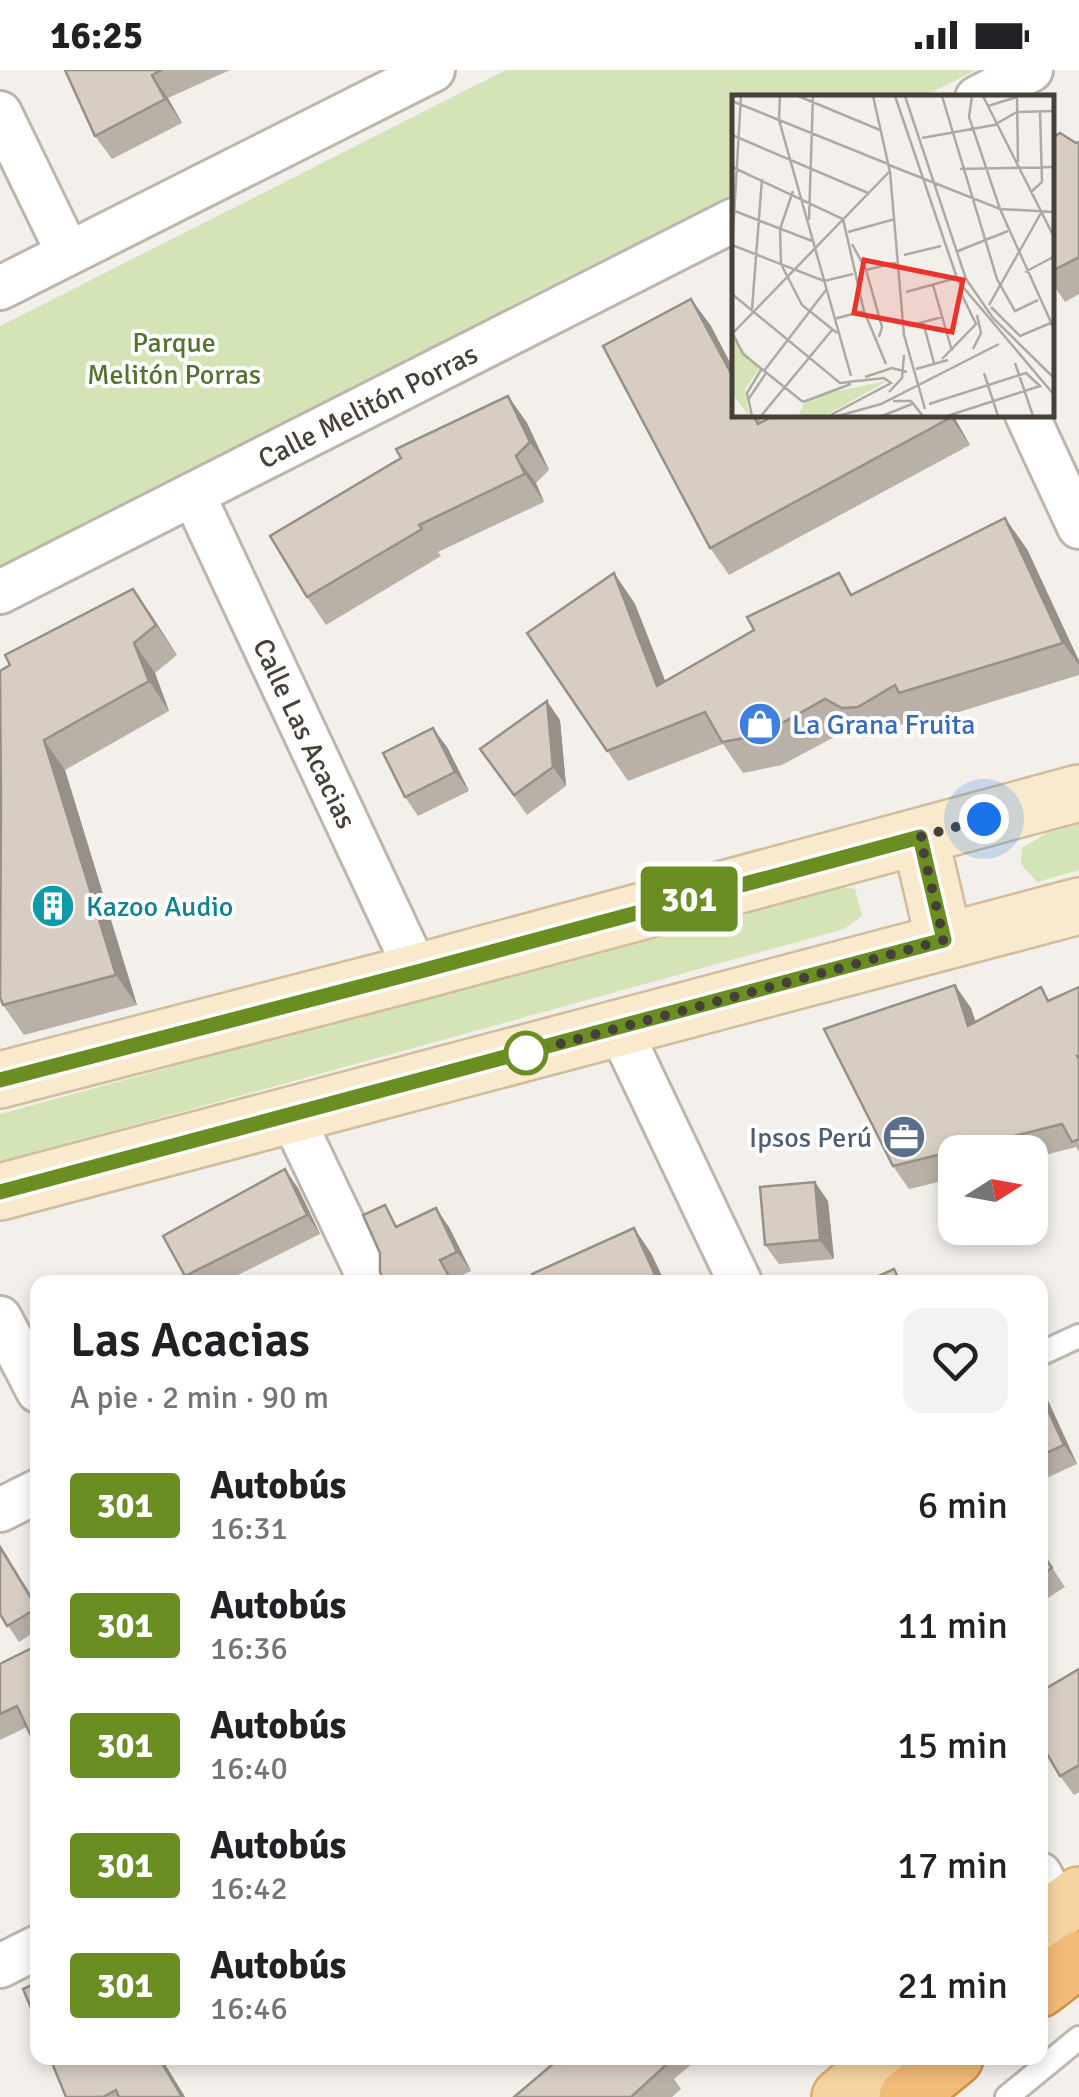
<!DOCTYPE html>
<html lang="es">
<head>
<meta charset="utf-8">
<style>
  :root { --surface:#fff; --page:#f2f2f2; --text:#202124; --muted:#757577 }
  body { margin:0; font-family:Signika,sans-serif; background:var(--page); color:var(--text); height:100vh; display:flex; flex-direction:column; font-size:38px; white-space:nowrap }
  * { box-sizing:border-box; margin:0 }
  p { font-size:32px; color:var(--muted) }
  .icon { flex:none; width:55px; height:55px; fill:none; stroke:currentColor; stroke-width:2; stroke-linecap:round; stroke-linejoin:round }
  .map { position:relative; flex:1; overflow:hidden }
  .panel { position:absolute; left:30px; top:1205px; width:1018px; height:790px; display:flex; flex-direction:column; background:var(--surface); border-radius:20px; box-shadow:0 5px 15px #0003 }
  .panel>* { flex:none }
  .badge { padding:0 20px; border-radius:8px; font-size:35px; line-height:65px }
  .needle { width:65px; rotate:79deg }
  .tools { position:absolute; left:938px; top:1065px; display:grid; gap:20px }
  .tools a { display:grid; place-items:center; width:110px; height:110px; border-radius:20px; background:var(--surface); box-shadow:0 5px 15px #0003; font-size:50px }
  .you { position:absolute; width:50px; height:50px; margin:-25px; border:8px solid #fff; border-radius:50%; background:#1a73e8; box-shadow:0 0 0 15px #1a73e833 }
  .map>.badge { position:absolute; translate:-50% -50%; box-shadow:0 0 0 5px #fff }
  .round { display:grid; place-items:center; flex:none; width:105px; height:105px; border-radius:20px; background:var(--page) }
  .headline { display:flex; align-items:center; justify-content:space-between; height:170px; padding:0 40px }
  h1 { font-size:48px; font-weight:600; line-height:75px }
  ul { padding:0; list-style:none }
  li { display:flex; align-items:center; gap:30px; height:120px; padding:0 40px }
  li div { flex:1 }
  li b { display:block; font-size:38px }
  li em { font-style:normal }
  li .badge { min-width:110px; font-weight:700; text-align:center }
  .status { display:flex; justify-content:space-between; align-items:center; height:70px; padding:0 50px; background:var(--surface); direction:ltr }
  .status svg { height:28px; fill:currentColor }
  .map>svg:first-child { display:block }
  .green { fill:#d4e4b6 }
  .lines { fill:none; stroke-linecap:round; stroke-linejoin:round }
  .lane-casing { stroke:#beb6ad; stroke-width:28 }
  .street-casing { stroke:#beb6ad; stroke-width:48 }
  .secondary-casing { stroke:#cfbd9d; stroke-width:60 }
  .primary-casing { stroke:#daaf71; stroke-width:60 }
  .highway-casing { stroke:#d18f47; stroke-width:60 }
  .lane { stroke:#fff; stroke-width:22 }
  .street { stroke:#fff; stroke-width:42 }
  .secondary { stroke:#faeacd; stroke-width:55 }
  .primary { stroke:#f6d4a1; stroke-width:55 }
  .highway { stroke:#f2bb77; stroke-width:55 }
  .wall { fill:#b9b0a8 }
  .shaded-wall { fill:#969088 }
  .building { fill:#d7cdc3; stroke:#969088; stroke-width:2.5 }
  .line-casing { stroke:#fff; stroke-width:22 }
  .line { stroke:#6b8e23; stroke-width:15 }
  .walk { stroke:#474039; stroke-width:10; stroke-dasharray:0 18 }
  .stop-dot { fill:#fff; stroke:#6b8e23; stroke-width:5 }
  .labels { text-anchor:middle; stroke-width:8; stroke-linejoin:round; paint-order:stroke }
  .park-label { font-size:28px; fill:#517430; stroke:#fff }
  .street-label { font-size:28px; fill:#474039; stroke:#fff }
  .shop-label { font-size:28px; fill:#366cbe; stroke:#fff; text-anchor:start }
  .culture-label { font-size:28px; fill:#0d838f; stroke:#fff; text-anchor:start }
  .service-label { font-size:28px; fill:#4e5e75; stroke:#fff; text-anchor:end }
  .inset-road { fill:none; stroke:#aea9a3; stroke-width:2.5 }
  .view { fill:#e8342d; fill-opacity:0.15; stroke:#e8342d; stroke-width:5 }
  .inset-edge { fill:none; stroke:#474039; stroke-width:5 }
</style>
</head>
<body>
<div class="status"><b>16:25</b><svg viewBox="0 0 49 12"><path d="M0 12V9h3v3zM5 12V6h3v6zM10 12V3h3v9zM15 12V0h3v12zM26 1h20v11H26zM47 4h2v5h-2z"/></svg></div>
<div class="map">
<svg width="1079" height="2027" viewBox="0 0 1079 2027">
  <rect width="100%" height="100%" fill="#f3efea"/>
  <g class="green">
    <path d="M 506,0 L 976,0 L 922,27 L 734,28 L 734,123 L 0,496 L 0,256 Z"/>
    <path d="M 1079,754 L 1079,800 L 1037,812 L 1021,794 L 1022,778 L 1047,763 Z"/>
    <path d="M 834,816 L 855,819 L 862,846 L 844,859 L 0,1092 L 0,1044 Z"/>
  </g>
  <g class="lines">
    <g class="lane-casing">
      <g id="lane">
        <path d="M 1040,1284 L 1079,1266"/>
        <path d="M 1007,2027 L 1079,1968"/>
      </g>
    </g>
    <g class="street-casing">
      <g id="street">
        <path d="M 977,28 L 1031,0"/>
        <path d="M 0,43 L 67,181"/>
        <path d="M 0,218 L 433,0"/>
        <path d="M 1027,345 L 1079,457"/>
        <path id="s1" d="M 194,426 L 417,902"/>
        <path id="s2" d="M 0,522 L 734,150"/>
        <path d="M 619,958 L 740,1212"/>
        <path d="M 291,1045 L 371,1212"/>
        <path d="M 0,1248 L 38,1321"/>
        <path d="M 0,1440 L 38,1421"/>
        <path d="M 1040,1804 L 1058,1839"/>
        <path d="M 0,1896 L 38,1877"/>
      </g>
    </g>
    <g class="secondary-casing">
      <g id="secondary">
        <path d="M 920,767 L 944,870"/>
        <path d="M 0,1010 L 417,902 L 1079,723"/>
        <path d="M 0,1122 L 1079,836"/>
      </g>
    </g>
    <g class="primary-casing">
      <g id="primary">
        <path d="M 1040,1854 L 1079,1825"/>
        <path d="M 840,2027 L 886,1988"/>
      </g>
    </g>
    <g class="highway-casing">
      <g id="highway">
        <path d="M 1040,1919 L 1079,1889"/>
        <path d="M 907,2027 L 955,1988"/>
      </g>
    </g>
    <use href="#lane" class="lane"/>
    <use href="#street" class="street"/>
    <use href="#secondary" class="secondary"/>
    <use href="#primary" class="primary"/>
    <use href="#highway" class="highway"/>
  </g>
  <g class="wall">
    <path d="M 65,0 L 230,0 L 168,28 L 182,53 L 112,89 L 95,66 Z"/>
    <path d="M 1052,68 L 1076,73 L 1079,72 L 1079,224 L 1065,232 L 1052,213 Z"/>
    <path d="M 691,229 L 711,256 L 734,345 L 758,345 L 762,352 L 953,345 L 970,375 L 729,505 L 710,478 Z"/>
    <path d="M 508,326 L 527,353 L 549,400 L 536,413 L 544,432 L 438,482 L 441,486 L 326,555 L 307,527 Z"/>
    <path d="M 1027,479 L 1079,591 L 1079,605 L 920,654 L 915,647 L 880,667 L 863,668 L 847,660 L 782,695 L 743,703 L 723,674 L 628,711 L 527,563 L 614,503 L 635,534 L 665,611 L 754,560 L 854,524 Z"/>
    <path d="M 133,519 L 177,585 L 155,603 L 169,641 L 65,700 L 137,935 L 24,965 L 3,935 L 1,730 Z"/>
    <path d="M 560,650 L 566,716 L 527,745 L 480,679 Z"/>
    <path d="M 447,677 L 469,721 L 418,746 L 405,727 Z"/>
    <path d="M 1079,917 L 1079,1082 L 1076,1077 L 1030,1089 L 1030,1082 L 955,1082 L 955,1108 L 909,1119 L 893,1096 L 971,938 L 976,952 L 1050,930 Z"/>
    <path d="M 298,1118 L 320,1164 L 224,1212 L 189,1212 L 185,1206 Z"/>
    <path d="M 828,1131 L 834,1189 L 779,1194 L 765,1175 Z"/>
    <path d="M 399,1156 L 449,1157 L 471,1201 L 454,1209 L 456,1212 L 385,1212 Z"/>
    <path d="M 1040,1317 L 1045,1324 L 1077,1394 L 1040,1411 Z"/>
    <path d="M 0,1475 L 38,1536 L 38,1560 L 19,1572 L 0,1544 Z"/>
    <path d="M 1040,1480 L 1065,1517 L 1040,1533 Z"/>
    <path d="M 0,1594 L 27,1657 L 0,1670 Z"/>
    <path d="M 1079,1599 L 1079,1722 L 1074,1725 L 1060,1706 Z"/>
    <path d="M 161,1988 L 185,2027 L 66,2027 Z"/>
    <path d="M 560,1988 L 699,1988 L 674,2009 L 681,2019 L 672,2027 L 514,2027 Z"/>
  </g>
  <g class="shaded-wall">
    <path d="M 152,5 L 168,28 L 182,53 L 165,29 Z"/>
    <path d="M 691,229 L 711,256 L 734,300 L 734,309 Z"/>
    <path d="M 508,326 L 527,353 L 549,400 L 530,372 Z"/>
    <path d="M 949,345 L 953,345 L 970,375 Z"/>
    <path d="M 516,386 L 536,413 L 544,432 L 525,404 Z"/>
    <path d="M 1005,448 L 1027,479 L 1079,591 L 1079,595 L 1063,573 Z"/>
    <path d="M 614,503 L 635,534 L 679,646 L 657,616 Z"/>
    <path d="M 133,519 L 154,549 L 177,585 L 156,555 Z"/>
    <path d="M 134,573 L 155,603 L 169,641 L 149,611 Z"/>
    <path d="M 547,631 L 560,650 L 566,716 L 553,697 Z"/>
    <path d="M 433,658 L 447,677 L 469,721 L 455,702 Z"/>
    <path d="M 44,670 L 65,700 L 137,935 L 116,905 Z"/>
    <path d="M 955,915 L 971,938 L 984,979 L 968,956 Z"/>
    <path d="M 285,1099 L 298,1118 L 320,1164 L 307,1145 Z"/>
    <path d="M 815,1112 L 828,1131 L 834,1189 L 820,1170 Z"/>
    <path d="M 436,1138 L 449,1157 L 471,1201 L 457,1182 Z"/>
    <path d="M 634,1158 L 651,1183 L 665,1212 L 658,1212 Z"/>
    <path d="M 1040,1317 L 1045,1324 L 1077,1394 L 1064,1375 L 1040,1323 Z"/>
    <path d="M 159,1988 L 161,1988 L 185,2027 L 182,2027 Z"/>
  </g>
  <g class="building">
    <path d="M 65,0 L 162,0 L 152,5 L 165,29 L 95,66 Z"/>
    <path d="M 1060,63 L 1076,73 L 1079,72 L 1079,187 L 1052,201 L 1052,68 Z"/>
    <path d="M 691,229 L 734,309 L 734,345 L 753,345 L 758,354 L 775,345 L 949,345 L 950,348 L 710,478 L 603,276 Z"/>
    <path d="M 508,326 L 530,372 L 516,386 L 525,404 L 419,455 L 422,459 L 307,527 L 270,466 L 401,388 L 396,379 Z"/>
    <path d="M 1005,448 L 1063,573 L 899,623 L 895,615 L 858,637 L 842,638 L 825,629 L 761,665 L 722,672 L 705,642 L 607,681 L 527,563 L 614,503 L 657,616 L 754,560 L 747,547 L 839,503 L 851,525 Z"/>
    <path d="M 133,519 L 156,555 L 134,573 L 149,611 L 44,670 L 116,905 L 3,935 L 0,927 L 1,730 L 0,601 L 10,595 L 5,585 Z"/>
    <path d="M 547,631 L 553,697 L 514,725 L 480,679 Z"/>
    <path d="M 433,658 L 455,702 L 405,727 L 383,683 Z"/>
    <path d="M 955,915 L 968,956 L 1041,917 L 1048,931 L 1079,917 L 1079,985 L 1077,986 L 1079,989 L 1079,1069 L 1072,1072 L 1062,1054 L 893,1096 L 824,959 Z"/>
    <path d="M 285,1099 L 307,1145 L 185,1206 L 163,1166 Z"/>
    <path d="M 815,1112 L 820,1170 L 765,1175 L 760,1117 Z"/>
    <path d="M 385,1135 L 396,1157 L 436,1138 L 457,1182 L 440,1190 L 452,1212 L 385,1212 L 380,1202 L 380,1183 L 363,1145 Z"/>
    <path d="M 634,1158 L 658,1212 L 536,1212 L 532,1204 Z"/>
    <path d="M 894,1199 L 900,1212 L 865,1212 Z"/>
    <path d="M 1040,1323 L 1064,1375 L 1040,1386 Z"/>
    <path d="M 0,1477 L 37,1538 L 7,1556 L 0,1544 Z"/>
    <path d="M 1040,1480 L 1052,1498 L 1040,1506 Z"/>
    <path d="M 38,1575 L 38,1681 L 17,1636 L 0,1644 L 0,1594 Z"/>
    <path d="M 1079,1599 L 1079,1695 L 1060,1706 L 1040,1672 L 1040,1622 Z"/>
    <path d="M 38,1912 L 38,1955 L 23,1919 Z"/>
    <path d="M 50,1988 L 159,1988 L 182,2027 L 119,2027 L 116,2020 L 103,2027 L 66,2027 Z"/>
    <path d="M 560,1988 L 657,1988 L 665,1996 L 631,2027 L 514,2027 Z"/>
  </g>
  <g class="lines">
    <g class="line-casing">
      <path id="line" d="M 0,1010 L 417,902 L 920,767 L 944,870 L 0,1122"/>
    </g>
    <use href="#line" class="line"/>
    <path class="walk" d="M 526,983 L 944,870 L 920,767 L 984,749"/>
  </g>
  <defs>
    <g id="shop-disc" transform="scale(2.25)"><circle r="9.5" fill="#3f7fe0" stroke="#fff"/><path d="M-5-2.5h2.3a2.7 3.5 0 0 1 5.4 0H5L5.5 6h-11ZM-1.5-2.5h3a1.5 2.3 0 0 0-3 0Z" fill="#fff"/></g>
    <g id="building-disc" transform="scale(2.25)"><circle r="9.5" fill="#0f9aa8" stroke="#fff"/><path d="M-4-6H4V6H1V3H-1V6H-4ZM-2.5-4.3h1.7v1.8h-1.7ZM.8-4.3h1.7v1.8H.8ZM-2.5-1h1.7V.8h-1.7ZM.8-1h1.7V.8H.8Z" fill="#fff"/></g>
    <g id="office-disc" transform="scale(2.25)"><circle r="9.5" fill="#5c6f8a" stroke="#fff"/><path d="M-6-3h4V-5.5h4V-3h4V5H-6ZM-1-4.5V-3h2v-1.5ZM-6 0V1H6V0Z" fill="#fff"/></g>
  </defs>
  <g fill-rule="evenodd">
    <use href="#shop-disc" x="760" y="654"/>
    <use href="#building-disc" x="53" y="836"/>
    <use href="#office-disc" x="904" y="1067"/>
  </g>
  <circle class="stop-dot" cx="526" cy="983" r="20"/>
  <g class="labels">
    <g class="park-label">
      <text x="174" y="282">Parque<tspan x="174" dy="32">Melitón Porras</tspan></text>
    </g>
    <g class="street-label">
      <text dy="10" stroke="none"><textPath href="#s2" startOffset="412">Calle Melitón Porras</textPath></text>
      <text dy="10" stroke="none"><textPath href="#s1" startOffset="262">Calle Las Acacias</textPath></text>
    </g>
    <g class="shop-label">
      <text x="792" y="664">La Grana Fruita</text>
    </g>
    <g class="culture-label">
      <text x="86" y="846">Kazoo Audio</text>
    </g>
    <g class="service-label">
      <text x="872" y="1077">Ipsos Perú</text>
    </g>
  </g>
  <g transform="translate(732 25)">
    <rect width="322" height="322" fill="#f3efea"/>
    <path d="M 0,241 L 27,274 L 13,294 L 17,321 L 0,298 ZM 155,286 L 93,321 L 66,321 L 72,309 L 95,298 Z" fill="#d4e4b6"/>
    <path class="inset-road" d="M 48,1 L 47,25 L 119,281M 66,1 L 148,35M 141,1 L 158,77 L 172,240 L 193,314M 163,1 L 226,186 L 323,301M 173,1 L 234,184 L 261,223 L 323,284M 210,1 L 265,184 L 283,216 L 306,205M 240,1 L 237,22 L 268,114 L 323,236M 251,1 L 323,144M 285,1 L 286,67M 0,6 L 156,69M 256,11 L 285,2M 0,40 L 136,98M 190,43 L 262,30 L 285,17 L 323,16M 157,70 L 268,114 L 323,117M 0,72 L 111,124 L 132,216 L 154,269M 228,74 L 323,72M 61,96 L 48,134 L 49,169 L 70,210 L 105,238M 299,97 L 310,87 L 308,16M 0,115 L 80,146M 77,125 L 81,1M 116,137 L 163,124M 120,149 L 134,175 L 150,232 L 147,242M 0,150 L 92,186 L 121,179M 0,155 L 9,1M 226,156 L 276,136M 172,160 L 209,151M 134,175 L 166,167M 293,177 L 323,161M 201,190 L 220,256M 174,197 L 221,184M 0,199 L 108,288 L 118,287M 257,210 L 309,118M 259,212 L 288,241 L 321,227M 20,214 L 30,84M 102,224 L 132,216M 191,227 L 202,268M 177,231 L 210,222M 0,237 L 11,259 L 71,307M 1,238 L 157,77M 241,254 L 249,238 L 245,220M 210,264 L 244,229 L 227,194M 283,268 L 301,321M 184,274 L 216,265M 32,276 L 94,195M 252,278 L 266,321M 133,282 L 160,273 L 175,277M 157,297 L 170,283 L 172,260M 16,305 L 34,278M 161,306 L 179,306 L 191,321M 71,307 L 119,289M 197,309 L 294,278 L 309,292M 20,321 L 15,298 L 29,275M 29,321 L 100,235M 97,321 L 159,288 L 152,283 L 116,287M 106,321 L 149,309 L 267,249M 150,321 L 180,309M 215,321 L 308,291"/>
    <path class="view" d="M 132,165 L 231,185 L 220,237 L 122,218 Z"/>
    <rect width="322" height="322" class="inset-edge"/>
  </g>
</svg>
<div class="tools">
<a><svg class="needle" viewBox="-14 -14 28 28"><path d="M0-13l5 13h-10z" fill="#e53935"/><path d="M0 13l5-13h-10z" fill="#757577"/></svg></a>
</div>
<div class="you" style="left:984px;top:749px"></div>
<b class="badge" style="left:689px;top:829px;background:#6b8e23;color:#fff">301</b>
<section class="panel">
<div class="headline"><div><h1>Las Acacias</h1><p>A pie · 2 min · 90 m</p></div><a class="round"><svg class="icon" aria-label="heart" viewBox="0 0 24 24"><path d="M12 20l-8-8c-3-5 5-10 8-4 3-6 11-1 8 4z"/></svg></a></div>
<ul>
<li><span class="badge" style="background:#6b8e23;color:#fff">301</span><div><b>Autobús</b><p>16:31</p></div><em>6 min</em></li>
<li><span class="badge" style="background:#6b8e23;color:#fff">301</span><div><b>Autobús</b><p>16:36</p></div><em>11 min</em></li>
<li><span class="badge" style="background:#6b8e23;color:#fff">301</span><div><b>Autobús</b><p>16:40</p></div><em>15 min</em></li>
<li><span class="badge" style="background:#6b8e23;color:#fff">301</span><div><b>Autobús</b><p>16:42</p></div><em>17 min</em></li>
<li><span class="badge" style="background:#6b8e23;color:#fff">301</span><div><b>Autobús</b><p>16:46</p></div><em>21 min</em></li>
</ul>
</section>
</div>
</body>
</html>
